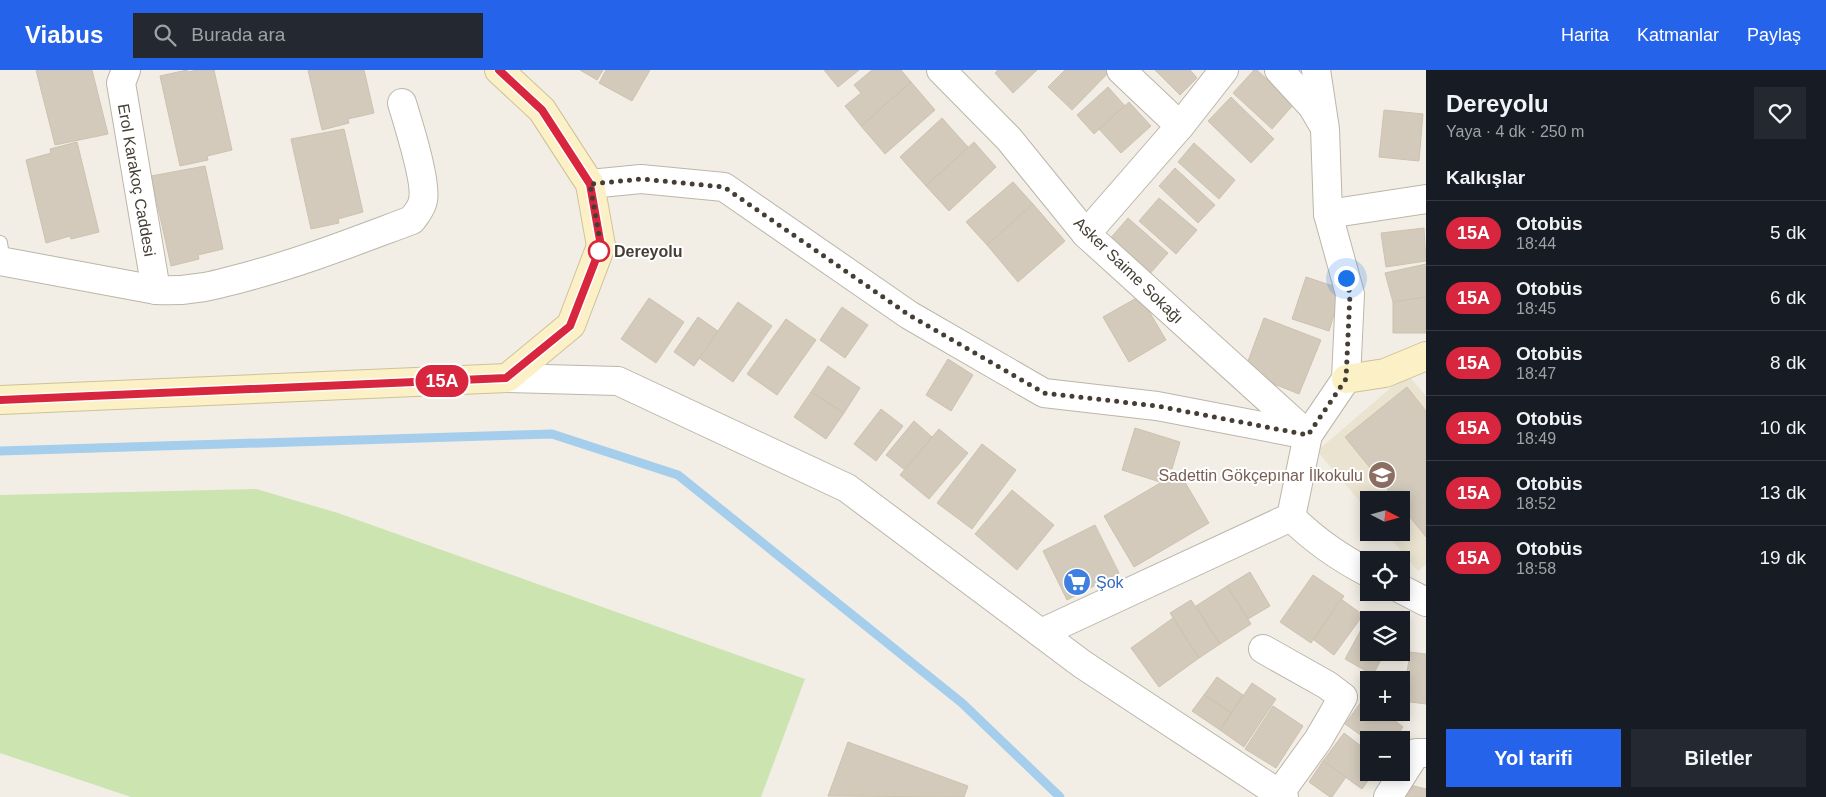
<!DOCTYPE html>
<html lang="tr">
<head>
<meta charset="utf-8">
<style>
  :root { --surface:#171b24; --page:#242831; --text:#f1f3f6; --muted:#9ea1a6; --line:#363941; --accent:#2563eb }
  body { margin:0; font-family:Arial,sans-serif; background:var(--page); color:var(--text); height:100vh; display:flex; flex-direction:column; font-size:19px; white-space:nowrap }
  * { box-sizing:border-box; margin:0 }
  p { font-size:16px; color:var(--muted) }
  .icon { flex:none; width:28px; height:28px; fill:none; stroke:currentColor; stroke-width:2; stroke-linecap:round; stroke-linejoin:round }
  .map { position:relative; flex:1; overflow:hidden }
  .side { display:flex; flex-direction:column; background:var(--surface); width:400px }
  .side>* { flex:none }
  .badge { padding:0 10px; border-radius:16px; font-size:18px; line-height:32px }
  .needle { width:32px; rotate:96deg }
  .controls { position:absolute; left:1360px; top:421px; display:grid; gap:10px }
  .controls a { display:grid; place-items:center; width:50px; height:50px; border-radius:0px; background:var(--surface); box-shadow:0 2px 12px #0003; font-size:25px }
  .you { position:absolute; width:25px; height:25px; margin:-12px; border:4px solid #fff; border-radius:50%; background:#1a73e8; box-shadow:0 0 0 8px #1a73e833 }
  .map>.badge { position:absolute; translate:-50% -50%; box-shadow:0 0 0 2px #fff }
  h2 { padding:0 20px; font-size:19px; line-height:45px }
  .round { display:grid; place-items:center; flex:none; width:52px; height:52px; border-radius:0px; background:var(--page) }
  .summary { display:flex; align-items:center; justify-content:space-between; height:85px; padding:0 20px }
  h1 { font-size:24px; font-weight:600; line-height:38px }
  .button { display:flex; gap:10px; margin-top:auto; padding:10px 20px }
  .button a { flex:1; height:58px; border-radius:0px; background:var(--accent); color:#fff; font-size:20px; font-weight:600; line-height:58px; text-align:center }
  .button a+a { background:var(--page); color:var(--text) }
  ul { padding:0; list-style:none }
  li { display:flex; align-items:center; gap:15px; height:65px; padding:0 20px; border-top:1px solid var(--line) }
  li div { flex:1 }
  li b { display:block; font-size:19px }
  li em { font-style:normal }
  li .badge { min-width:55px; font-weight:700; text-align:center }
  header { display:flex; align-items:center; gap:30px; box-sizing:border-box; height:70px; padding:0 25px; background:var(--accent); color:#fff }
  header strong { font-size:24px }
  nav { display:flex; gap:28px; margin-inline-start:auto; font-size:18px }
  .search { width:350px; height:45px; background:var(--page); display:flex; align-items:center; gap:12px; box-sizing:border-box; padding:0 18px; border-radius:0px; color:var(--muted); font-size:19px }
  main { display:flex; flex:1; min-height:0 }
  .map>svg:first-child { display:block }
  .education { fill:#eae3d0 }
  .green { fill:#cbe4b0 }
  .lines { fill:none; stroke-linecap:round; stroke-linejoin:round }
  .stream { stroke:#a5cdec; stroke-width:9 }
  .building { fill:#d3cabc; stroke:#cdc2af }
  .lane-casing { stroke:#bcb6a9; stroke-width:16 }
  .street-casing { stroke:#bcb6a9; stroke-width:30 }
  .secondary-casing { stroke:#cfc297; stroke-width:30 }
  .lane { stroke:#fff; stroke-width:14 }
  .street { stroke:#fff; stroke-width:28 }
  .secondary { stroke:#fbf0c6; stroke-width:28 }
  .line-casing { stroke:#fff; stroke-width:11 }
  .line { stroke:#d7263d; stroke-width:8 }
  .walk { stroke:#443e35; stroke-width:5; stroke-dasharray:0 9 }
  .stop-dot { fill:#fff; stroke:#d7263d; stroke-width:2.5 }
  .labels { text-anchor:middle; stroke-width:4; stroke-linejoin:round; paint-order:stroke }
  .street-label { font-size:16px; fill:#443e35; stroke:#fff }
  .stop-label { font-size:16px; font-weight:bold; fill:#443e35; stroke:#fff; text-anchor:start }
  .education-label { font-size:16px; fill:#785e54; stroke:#fff; text-anchor:end }
  .shop-label { font-size:16px; fill:#366cbe; stroke:#fff; text-anchor:start }
</style>
</head>
<body>
<header>
<strong>Viabus</strong>
<div class="search"><svg class="icon" aria-label="search" viewBox="0 0 24 24"><circle cx="10" cy="10" r="6"/><path d="M15 15l6 6"/></svg>Burada ara</div>
<nav><a>Harita</a><a>Katmanlar</a><a>Paylaş</a></nav>
</header>
<main>
<div class="map">
<svg width="1426" height="727" viewBox="0 0 1426 727">
  <rect width="100%" height="100%" fill="#f2eee5"/>
  <path class="education" d="M 1407,304 L 1426,326 L 1426,494 L 1418,501 L 1386,463 L 1401,462 L 1401,430 L 1369,430 L 1369,442 L 1317,381 Z"/>
  <path class="green" d="M 256,419 L 338,443 L 805,609 L 761,727 L 131,727 L 0,683 L 0,425 Z"/>
  <g class="lines">
    <path class="stream" d="M 0,381 L 552,364 L 678,405 L 962,633 L 1060,727"/>
  </g>
  <g class="building">
    <path d="M 36,0 L 92,0 L 108,64 L 55,75 Z"/>
    <path d="M 187,0 L 188,2 L 197,0 L 214,0 L 232,80 L 207,86 L 208,90 L 180,96 L 160,6 Z"/>
    <path d="M 308,0 L 364,0 L 374,43 L 348,49 L 349,53 L 322,60 Z"/>
    <path d="M 580,0 L 603,0 L 597,10 Z"/>
    <path d="M 606,0 L 650,0 L 632,31 L 599,13 Z"/>
    <path d="M 824,0 L 859,0 L 838,17 Z"/>
    <path d="M 872,0 L 901,0 L 911,12 L 861,56 L 845,36 L 861,23 L 854,15 Z"/>
    <path d="M 998,0 L 1037,0 L 1013,23 L 995,3 Z"/>
    <path d="M 1065,0 L 1111,0 L 1072,40 L 1048,17 Z"/>
    <path d="M 1155,0 L 1190,0 L 1197,8 L 1180,25 Z"/>
    <path d="M 1254,0 L 1257,0 L 1294,34 L 1272,59 L 1233,23 Z"/>
    <path d="M 911,12 L 935,40 L 885,84 L 861,56 Z"/>
    <path d="M 1108,17 L 1125,36 L 1094,64 L 1077,45 Z"/>
    <path d="M 1231,27 L 1274,69 L 1251,93 L 1208,51 Z"/>
    <path d="M 1129,32 L 1151,56 L 1121,83 L 1099,59 Z"/>
    <path d="M 1384,40 L 1423,44 L 1419,91 L 1379,87 Z"/>
    <path d="M 942,48 L 968,77 L 926,116 L 900,87 Z"/>
    <path d="M 344,59 L 363,142 L 338,149 L 339,153 L 311,159 L 291,69 Z"/>
    <path d="M 77,72 L 99,162 L 71,169 L 70,166 L 46,173 L 26,90 L 51,83 L 50,79 Z"/>
    <path d="M 974,72 L 996,97 L 949,141 L 926,116 Z"/>
    <path d="M 1194,73 L 1235,110 L 1219,129 L 1178,92 Z"/>
    <path d="M 205,96 L 223,179 L 198,185 L 199,189 L 171,196 L 151,106 Z"/>
    <path d="M 1175,98 L 1215,135 L 1198,153 L 1159,116 Z"/>
    <path d="M 1013,112 L 1033,134 L 987,175 L 966,152 Z"/>
    <path d="M 1159,128 L 1197,160 L 1176,184 L 1139,151 Z"/>
    <path d="M 1033,134 L 1065,171 L 1018,212 L 987,175 Z"/>
    <path d="M 1128,148 L 1168,183 L 1148,206 L 1108,171 Z"/>
    <path d="M 1424,158 L 1426,191 L 1386,197 L 1381,163 Z"/>
    <path d="M 1426,194 L 1426,227 L 1393,232 L 1385,203 Z"/>
    <path d="M 1306,207 L 1342,219 L 1329,261 L 1292,249 Z"/>
    <path d="M 1140,226 L 1166,270 L 1129,292 L 1103,247 Z"/>
    <path d="M 1426,227 L 1426,263 L 1393,263 L 1393,232 Z"/>
    <path d="M 649,228 L 684,252 L 656,293 L 621,269 Z"/>
    <path d="M 738,232 L 772,256 L 733,312 L 699,288 Z"/>
    <path d="M 842,237 L 868,255 L 845,288 L 820,270 Z"/>
    <path d="M 698,247 L 718,261 L 694,296 L 674,282 Z"/>
    <path d="M 1264,248 L 1321,270 L 1299,324 L 1244,302 Z"/>
    <path d="M 786,249 L 816,270 L 777,325 L 747,304 Z"/>
    <path d="M 948,289 L 973,305 L 951,341 L 926,325 Z"/>
    <path d="M 828,296 L 860,318 L 844,343 L 811,322 Z"/>
    <path d="M 1407,317 L 1426,341 L 1426,467 L 1401,436 L 1401,430 L 1396,430 L 1345,367 Z"/>
    <path d="M 811,322 L 844,343 L 826,369 L 794,347 Z"/>
    <path d="M 881,339 L 903,356 L 876,391 L 854,374 Z"/>
    <path d="M 914,351 L 932,367 L 905,400 L 886,385 Z"/>
    <path d="M 1135,358 L 1180,372 L 1172,399 L 1165,397 L 1160,412 L 1122,400 Z"/>
    <path d="M 939,359 L 968,383 L 929,429 L 900,405 Z"/>
    <path d="M 982,374 L 1016,400 L 972,459 L 937,433 Z"/>
    <path d="M 1179,402 L 1209,453 L 1134,497 L 1104,446 Z"/>
    <path d="M 1012,420 L 1054,455 L 1017,500 L 975,464 Z"/>
    <path d="M 1095,455 L 1119,503 L 1067,530 L 1043,481 Z"/>
    <path d="M 1250,502 L 1270,536 L 1248,549 L 1227,516 Z"/>
    <path d="M 1313,505 L 1344,526 L 1311,573 L 1280,552 Z"/>
    <path d="M 1227,516 L 1251,554 L 1220,574 L 1196,536 Z"/>
    <path d="M 1341,529 L 1363,545 L 1334,585 L 1314,570 Z"/>
    <path d="M 1191,530 L 1220,574 L 1199,588 L 1170,543 Z"/>
    <path d="M 1173,548 L 1199,588 L 1159,617 L 1131,578 Z"/>
    <path d="M 1362,558 L 1369,562 L 1369,582 L 1385,582 L 1373,605 L 1345,589 Z"/>
    <path d="M 1410,582 L 1426,584 L 1426,634 L 1403,631 Z"/>
    <path d="M 1217,607 L 1243,625 L 1231,643 L 1204,625 Z"/>
    <path d="M 1252,613 L 1276,629 L 1244,677 L 1220,660 Z"/>
    <path d="M 1204,625 L 1231,643 L 1220,660 L 1192,641 Z"/>
    <path d="M 1364,628 L 1369,632 L 1369,642 L 1384,642 L 1403,657 L 1394,670 L 1369,670 L 1369,671 L 1345,654 Z"/>
    <path d="M 1273,636 L 1303,656 L 1276,698 L 1245,679 Z"/>
    <path d="M 1344,663 L 1369,682 L 1369,702 L 1374,702 L 1362,719 L 1323,691 Z"/>
    <path d="M 848,672 L 968,716 L 964,727 L 828,726 Z"/>
    <path d="M 1323,691 L 1346,707 L 1332,727 L 1330,727 L 1309,712 Z"/>
    <path d="M 1406,714 L 1426,719 L 1426,727 L 1403,727 Z"/>
  </g>
  <g class="lines">
    <g class="lane-casing">
      <path id="lane" d="M 0,173 L 3,192"/>
    </g>
    <g class="street-casing">
      <g id="street">
        <path d="M 126,0 L 121,13 L 156,220"/>
        <path d="M 941,0 L 1009,69 L 1086,164 L 1308,365"/>
        <path d="M 1121,0 L 1180,56"/>
        <path d="M 1279,0 L 1312,36 L 1322,53"/>
        <path d="M 590,114 L 641,109 L 724,117 L 909,245 L 1044,323 L 1157,336 L 1308,365"/>
        <path d="M 1328,144 L 1426,129"/>
        <path d="M 1086,164 L 1180,56 L 1224,0"/>
        <path d="M 0,191 L 156,220 C 192,222 216,215 249,206 C 305,191 358,170 412,150 C 416,144 422,138 423,130 C 427,112 408,53 402,33"/>
        <path d="M 507,308 L 618,311 L 847,418 L 1082,594 L 1284,727"/>
        <path d="M 1291,447 L 1308,365 L 1346,309 L 1350,224 L 1328,144 L 1325,59 L 1316,0"/>
        <path d="M 1291,447 C 1314,470 1340,488 1369,503"/>
        <path d="M 1401,519 L 1426,532"/>
        <path d="M 1041,563 L 1291,447"/>
        <path d="M 1263,579 L 1327,615 L 1343,627 L 1318,670 L 1279,724"/>
        <path d="M 1388,727 L 1416,683 L 1426,683"/>
      </g>
    </g>
    <g class="secondary-casing">
      <g id="secondary">
        <path d="M 1346,309 L 1385,303 L 1426,286"/>
        <path d="M 0,330 L 507,308 L 571,255 L 601,176 L 590,114 L 542,40 L 499,0"/>
      </g>
    </g>
    <use href="#lane" class="lane"/>
    <use href="#street" class="street"/>
    <use href="#secondary" class="secondary"/>
  </g>
  <g class="lines">
    <g class="line-casing">
      <path id="line" d="M 0,330 L 506,308 L 570,256 L 601,176 L 590,114 L 542,40 L 499,0"/>
    </g>
    <use href="#line" class="line"/>
    <path class="walk" d="M 599,181 L 601,176 L 590,114 L 641,109 L 724,117 L 909,245 L 1044,323 L 1157,336 L 1308,365 L 1346,309 L 1350,224 L 1346,208"/>
  </g>
  <defs>
    <g id="school-disc" transform="scale(1.4375)"><circle r="9.5" fill="#8d6e63" stroke="#fff"/><path d="M0-5L7-2L0 1L-7-2ZM-4 1L0 2.5L4 1V4Q0 6-4 4Z" fill="#fff"/></g>
    <g id="supermarket-disc" transform="scale(1.4375)"><circle r="9.5" fill="#3f7fe0" stroke="#fff"/><path d="M-6-5.5h2.5l.6 2H6L4.5 2H-2.5L-4.4-4H-6ZM-1.5 3.2a1.3 1.3 0 1 0 .1 0ZM3 3.2a1.3 1.3 0 1 0 .1 0Z" fill="#fff"/></g>
  </defs>
  <g fill-rule="evenodd">
    <use href="#school-disc" x="1382" y="405"/>
    <use href="#supermarket-disc" x="1077" y="512"/>
  </g>
  <circle class="stop-dot" cx="599" cy="181" r="10"/>
  <g class="labels">
    <g class="street-label">
      <text transform="translate(137 110) rotate(80)" y="6">Erol Karakoç Caddesi</text>
      <text transform="translate(1129 200) rotate(44)" y="6">Asker Saime Sokağı</text>
    </g>
    <g class="stop-label">
      <text x="614" y="187">Dereyolu</text>
    </g>
    <g class="education-label">
      <text x="1363" y="411">Sadettin Gökçepınar İlkokulu</text>
    </g>
    <g class="shop-label">
      <text x="1096" y="518">Şok</text>
    </g>
  </g>
</svg>
<div class="controls">
<a><svg class="needle" viewBox="-14 -14 28 28"><path d="M0-13l5 13h-10z" fill="#e53935"/><path d="M0 13l5-13h-10z" fill="#9ea1a6"/></svg></a>
<a><svg class="icon" aria-label="locate" viewBox="0 0 24 24"><circle cx="12" cy="12" r="6"/><path d="M12 2v4M12 18v4M2 12h4M18 12h4"/></svg></a>
<a><svg class="icon" aria-label="layers" viewBox="0 0 24 24"><path d="M12 4l9 5-9 5-9-5zM3 14l9 5 9-5"/></svg></a>
<a>+</a>
<a>−</a>
</div>
<div class="you" style="left:1346px;top:208px"></div>
<b class="badge" style="left:442px;top:311px;background:#d7263d;color:#fff">15A</b>
</div>
<section class="side">
<div class="summary"><div><h1>Dereyolu</h1><p>Yaya · 4 dk · 250 m</p></div><a class="round"><svg class="icon" aria-label="heart" viewBox="0 0 24 24"><path d="M12 20l-8-8c-3-5 5-10 8-4 3-6 11-1 8 4z"/></svg></a></div>
<h2>Kalkışlar</h2>
<ul>
<li><span class="badge" style="background:#d7263d;color:#fff">15A</span><div><b>Otobüs</b><p>18:44</p></div><em>5 dk</em></li>
<li><span class="badge" style="background:#d7263d;color:#fff">15A</span><div><b>Otobüs</b><p>18:45</p></div><em>6 dk</em></li>
<li><span class="badge" style="background:#d7263d;color:#fff">15A</span><div><b>Otobüs</b><p>18:47</p></div><em>8 dk</em></li>
<li><span class="badge" style="background:#d7263d;color:#fff">15A</span><div><b>Otobüs</b><p>18:49</p></div><em>10 dk</em></li>
<li><span class="badge" style="background:#d7263d;color:#fff">15A</span><div><b>Otobüs</b><p>18:52</p></div><em>13 dk</em></li>
<li><span class="badge" style="background:#d7263d;color:#fff">15A</span><div><b>Otobüs</b><p>18:58</p></div><em>19 dk</em></li>
</ul>
<div class="button"><a>Yol tarifi</a><a>Biletler</a></div>
</section>
</main>
</body>
</html>
